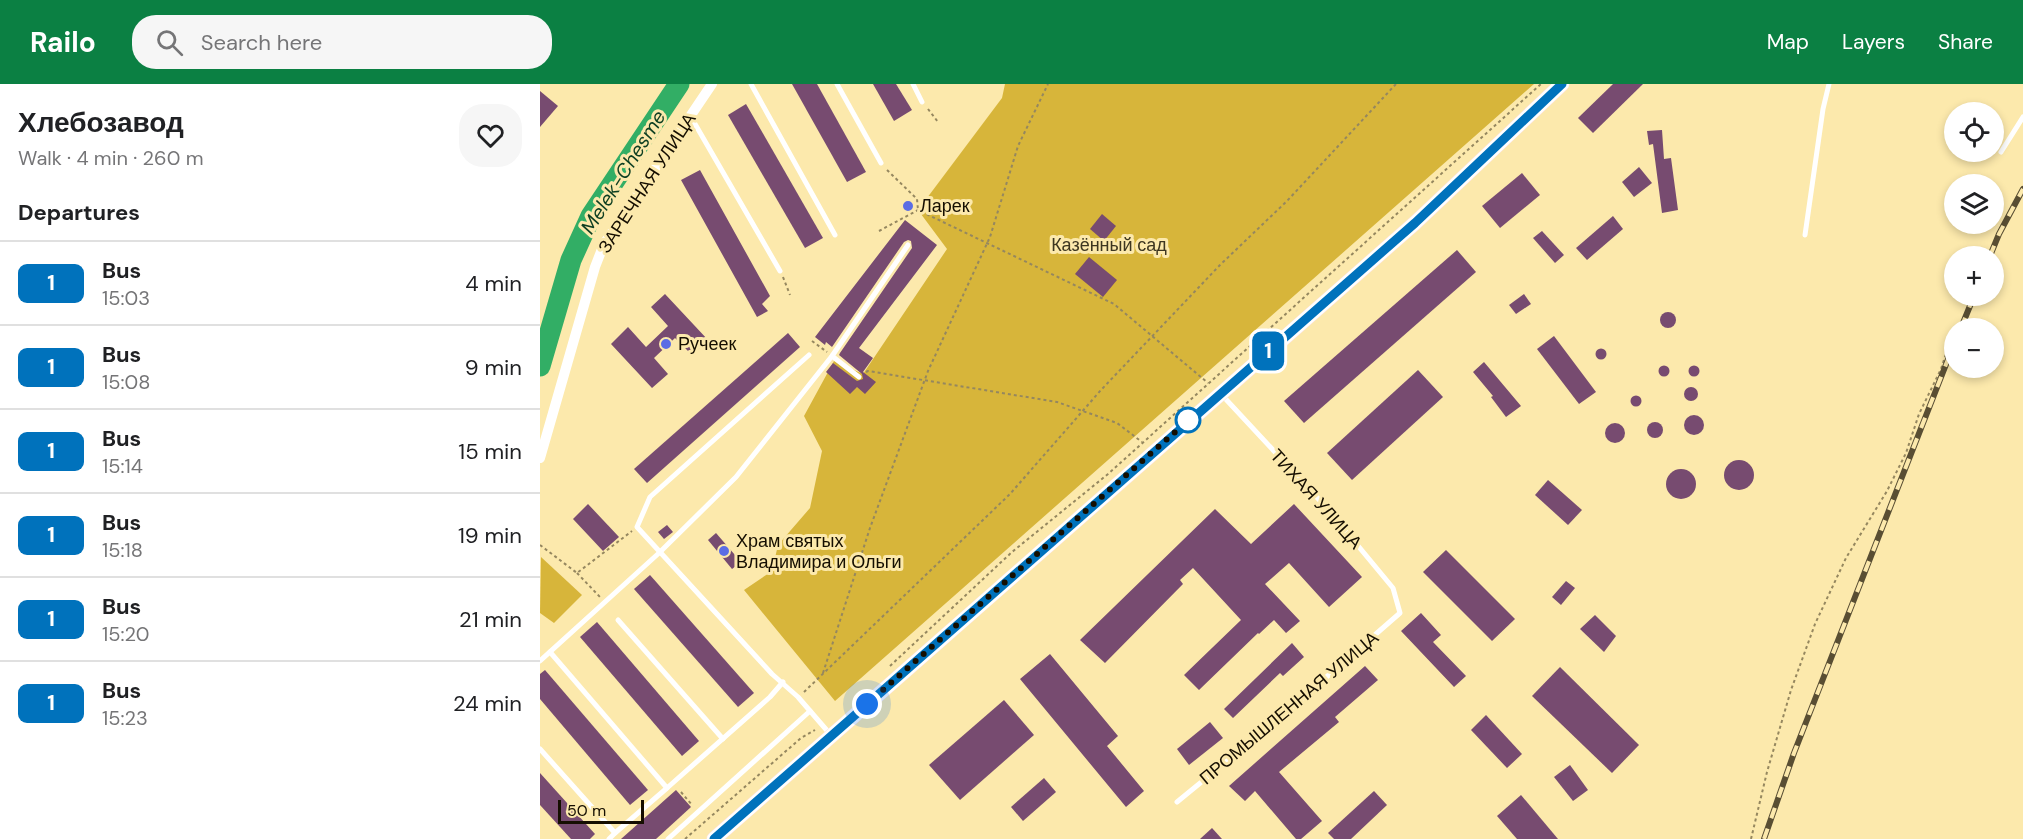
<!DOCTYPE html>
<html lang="en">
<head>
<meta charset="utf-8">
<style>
  :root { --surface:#fff; --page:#f6f6f6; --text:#202124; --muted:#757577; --line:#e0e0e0; --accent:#0b8043 }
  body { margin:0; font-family:"DM Sans",sans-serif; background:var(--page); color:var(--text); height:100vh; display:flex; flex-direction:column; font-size:22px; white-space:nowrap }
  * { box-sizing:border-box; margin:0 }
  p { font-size:20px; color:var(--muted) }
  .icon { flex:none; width:33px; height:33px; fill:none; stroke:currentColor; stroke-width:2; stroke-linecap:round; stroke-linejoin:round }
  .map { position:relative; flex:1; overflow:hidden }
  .drawer { display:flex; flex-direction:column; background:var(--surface); width:540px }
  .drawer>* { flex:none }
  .badge { padding:0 12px; border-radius:9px; font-size:21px; line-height:39px }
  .controls { position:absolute; left:1404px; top:18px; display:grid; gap:12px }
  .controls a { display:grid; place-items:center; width:60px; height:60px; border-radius:50%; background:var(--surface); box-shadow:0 3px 9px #0003; font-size:30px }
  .scale { position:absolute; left:18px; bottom:15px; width:86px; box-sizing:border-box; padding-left:6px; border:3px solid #150e00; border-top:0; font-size:16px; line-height:21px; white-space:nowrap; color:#150e00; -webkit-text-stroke:4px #fce9ac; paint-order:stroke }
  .you { position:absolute; width:30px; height:30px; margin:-15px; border:4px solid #fff; border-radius:50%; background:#1a73e8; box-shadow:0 0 0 9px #1a73e833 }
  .map>.badge { position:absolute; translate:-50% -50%; box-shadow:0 0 0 3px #fff }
  h2 { padding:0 18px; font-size:22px; line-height:54px }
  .round { display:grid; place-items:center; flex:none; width:63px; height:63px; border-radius:24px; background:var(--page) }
  .head { display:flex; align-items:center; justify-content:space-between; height:102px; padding:0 18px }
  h1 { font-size:28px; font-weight:700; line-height:45px }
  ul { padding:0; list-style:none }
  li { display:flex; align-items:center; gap:18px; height:84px; padding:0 18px; border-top:2px solid var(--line) }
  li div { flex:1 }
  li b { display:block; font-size:22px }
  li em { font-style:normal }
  li .badge { min-width:66px; font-weight:700; text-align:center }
  header { display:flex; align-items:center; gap:36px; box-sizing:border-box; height:84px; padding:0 30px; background:var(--accent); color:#fff }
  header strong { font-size:28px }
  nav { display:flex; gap:33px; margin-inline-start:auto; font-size:21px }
  .search { width:420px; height:54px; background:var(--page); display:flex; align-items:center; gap:15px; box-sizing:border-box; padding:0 21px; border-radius:24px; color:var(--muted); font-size:22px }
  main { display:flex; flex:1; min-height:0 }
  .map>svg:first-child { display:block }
  .green { fill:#d7b53a }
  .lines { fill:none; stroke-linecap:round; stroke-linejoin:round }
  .river { stroke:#32ae65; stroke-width:21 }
  .building { fill:#774b70 }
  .path { stroke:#95875f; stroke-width:2; stroke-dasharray:3 3; stroke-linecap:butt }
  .lane { stroke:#fff; stroke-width:5 }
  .street { stroke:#fff; stroke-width:10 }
  .secondary { stroke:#fee4df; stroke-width:15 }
  .rail-casing { stroke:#594e33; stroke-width:6 }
  .rail { stroke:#fce9ac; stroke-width:4; stroke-dasharray:11; stroke-linecap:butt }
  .line-casing { stroke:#fff; stroke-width:14 }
  .line { stroke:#0072bc; stroke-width:9 }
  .walk { stroke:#150e00; stroke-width:6; stroke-dasharray:0 10.8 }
  .poi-dot { fill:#5b6de4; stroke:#fce9ac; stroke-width:2 }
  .stop-dot { fill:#fff; stroke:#0072bc; stroke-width:3 }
  .labels { text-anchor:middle; stroke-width:6; stroke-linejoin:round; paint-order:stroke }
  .street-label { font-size:18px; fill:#150e00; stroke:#fce9ac }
  .poi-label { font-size:18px; fill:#150e00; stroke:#fce9ac; text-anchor:start }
  .park-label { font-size:18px; fill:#3d3620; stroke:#fce9ac }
  .water-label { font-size:20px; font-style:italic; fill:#0d3e21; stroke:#fce9ac }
</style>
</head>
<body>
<header>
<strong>Railo</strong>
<div class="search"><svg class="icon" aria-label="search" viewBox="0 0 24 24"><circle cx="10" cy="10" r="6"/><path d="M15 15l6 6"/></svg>Search here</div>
<nav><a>Map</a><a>Layers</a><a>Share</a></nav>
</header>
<main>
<section class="drawer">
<div class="head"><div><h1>Хлебозавод</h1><p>Walk · 4 min · 260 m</p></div><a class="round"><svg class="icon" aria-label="heart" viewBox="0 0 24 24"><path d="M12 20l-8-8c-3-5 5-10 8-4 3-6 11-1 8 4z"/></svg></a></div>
<h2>Departures</h2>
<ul>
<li><span class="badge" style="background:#0072bc;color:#fff">1</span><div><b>Bus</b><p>15:03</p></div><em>4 min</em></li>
<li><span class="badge" style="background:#0072bc;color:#fff">1</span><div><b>Bus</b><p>15:08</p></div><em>9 min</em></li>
<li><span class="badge" style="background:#0072bc;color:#fff">1</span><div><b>Bus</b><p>15:14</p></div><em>15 min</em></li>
<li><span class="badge" style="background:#0072bc;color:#fff">1</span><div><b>Bus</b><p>15:18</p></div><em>19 min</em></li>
<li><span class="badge" style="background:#0072bc;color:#fff">1</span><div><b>Bus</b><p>15:20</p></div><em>21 min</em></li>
<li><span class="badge" style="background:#0072bc;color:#fff">1</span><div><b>Bus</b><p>15:23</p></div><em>24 min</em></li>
</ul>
</section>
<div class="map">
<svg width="1483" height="755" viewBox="0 0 1483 755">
  <rect width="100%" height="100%" fill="#fce9ac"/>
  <g class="green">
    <path d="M 465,0 L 994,0 L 295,617 L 204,506 L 232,487 L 238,461 L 270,424 L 282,367 L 264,332 L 294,277 L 323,290 L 407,165 L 378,126 L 462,14 Z"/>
    <path d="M 1,473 L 42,511 L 14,539 L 0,529 Z"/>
  </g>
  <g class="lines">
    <path class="river" d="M 0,282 L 31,176 L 51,132 L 139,0"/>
  </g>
  <g class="building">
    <path d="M 252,0 L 277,0 L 326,88 L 307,98 Z"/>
    <path d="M 333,0 L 356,0 L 372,26 L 354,37 Z"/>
    <path d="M 1073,0 L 1103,0 L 1053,49 L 1038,34 Z"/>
    <path d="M 0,7 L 18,22 L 0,43 Z"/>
    <path d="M 206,20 L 283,154 L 265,164 L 188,31 Z"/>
    <path d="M 1122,46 L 1124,75 L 1131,74 L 1138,126 L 1122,129 L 1113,60 L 1109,61 L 1107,47 Z"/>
    <path d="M 1099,83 L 1112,99 L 1094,113 L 1082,98 Z"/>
    <path d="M 160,86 L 230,212 L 222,220 L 228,227 L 217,233 L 141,96 Z"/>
    <path d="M 982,89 L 1000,111 L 960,144 L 942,122 Z"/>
    <path d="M 562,130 L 576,142 L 564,157 L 550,145 Z"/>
    <path d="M 1073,132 L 1083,145 L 1047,176 L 1036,164 Z"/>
    <path d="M 365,136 L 397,161 L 319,264 L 333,274 L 323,288 L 336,298 L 325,310 L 317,303 L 310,310 L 286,288 L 293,279 L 317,297 L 323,295 L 322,290 L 299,271 L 300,269 L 372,164 L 371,157 L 368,156 L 364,158 L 292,263 L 286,258 L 285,261 L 275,253 Z"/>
    <path d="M 1002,147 L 1024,171 L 1015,179 L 993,154 Z"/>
    <path d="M 917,166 L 936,188 L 764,339 L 744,317 Z"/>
    <path d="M 549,173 L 577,196 L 563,213 L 535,190 Z"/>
    <path d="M 125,210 L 168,256 L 152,271 L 135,254 L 114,274 L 128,290 L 112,304 L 71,260 L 88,243 L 106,263 L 128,242 L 111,223 Z"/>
    <path d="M 984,210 L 991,220 L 976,230 L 969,221 Z"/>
    <circle cx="1128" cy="236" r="8"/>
    <path d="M 248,249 L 260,263 L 107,399 L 94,385 Z"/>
    <path d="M 1014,252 L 1056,308 L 1039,320 L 997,265 Z"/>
    <circle cx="1061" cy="270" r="5.5"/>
    <path d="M 944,278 L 981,322 L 966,333 L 951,313 L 953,312 L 933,288 Z"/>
    <circle cx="1154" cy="287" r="5.5"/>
    <circle cx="1124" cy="287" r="5.5"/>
    <path d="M 878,286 L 903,313 L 812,396 L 787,369 Z"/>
    <circle cx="1151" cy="310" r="7"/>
    <circle cx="1096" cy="317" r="5.5"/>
    <circle cx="1154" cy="341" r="10"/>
    <circle cx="1115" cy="346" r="8"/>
    <circle cx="1075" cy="349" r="10"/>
    <circle cx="1199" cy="391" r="15"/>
    <circle cx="1141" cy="400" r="15"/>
    <path d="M 1008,396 L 1042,426 L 1028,441 L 995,411 Z"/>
    <path d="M 48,420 L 79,453 L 63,467 L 33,435 Z"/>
    <path d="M 754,420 L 822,493 L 789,523 L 749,479 L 725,500 L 760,537 L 746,549 L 734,536 L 719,550 L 718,549 L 659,606 L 644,591 L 701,536 L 653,484 L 640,496 L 643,500 L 565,579 L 540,556 L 675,425 L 711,460 Z"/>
    <path d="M 127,441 L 133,448 L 124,455 L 118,448 Z"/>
    <path d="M 176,449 L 201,478 L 192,485 L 168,456 Z"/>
    <path d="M 906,466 L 975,535 L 952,557 L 883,488 Z"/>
    <path d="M 110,491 L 214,609 L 198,623 L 94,505 Z"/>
    <path d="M 1026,497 L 1035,504 L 1021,521 L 1012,513 Z"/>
    <path d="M 881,529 L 901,551 L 893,558 L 926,592 L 914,603 L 861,547 Z"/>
    <path d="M 1055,531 L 1076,552 L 1064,568 L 1040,545 Z"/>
    <path d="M 57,538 L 159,657 L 142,672 L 40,553 Z"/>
    <path d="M 752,559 L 764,573 L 743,592 L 740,589 L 693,634 L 684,625 Z"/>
    <path d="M 510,570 L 578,652 L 567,662 L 604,707 L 586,723 L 480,595 Z"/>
    <path d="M 825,582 L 838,596 L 795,633 L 799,638 L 739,688 L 782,737 L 761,755 L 756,755 L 715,707 L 705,717 L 689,702 Z"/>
    <path d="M 1020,583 L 1099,661 L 1072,689 L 992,612 Z"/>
    <path d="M 5,586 L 108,706 L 90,721 L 0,615 L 0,590 Z"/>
    <path d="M 464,616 L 494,651 L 420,716 L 389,681 Z"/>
    <path d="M 946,631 L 982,670 L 967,684 L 931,646 Z"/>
    <path d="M 670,638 L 683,654 L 649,681 L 637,665 Z"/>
    <path d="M 1030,681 L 1048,706 L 1033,717 L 1014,693 Z"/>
    <path d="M 0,689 L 55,750 L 50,755 L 31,755 L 0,721 Z"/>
    <path d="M 504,694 L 516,708 L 483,737 L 471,723 Z"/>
    <path d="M 136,706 L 151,723 L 116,755 L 81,755 Z"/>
    <path d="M 834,707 L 847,721 L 811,755 L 794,755 L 788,749 Z"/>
    <path d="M 981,711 L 1018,755 L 977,755 L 957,732 Z"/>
    <path d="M 672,744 L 682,755 L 660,755 Z"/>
  </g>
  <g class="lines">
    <g class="path">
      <path d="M 388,25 L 398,38"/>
      <path d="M 347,86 L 377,115 L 378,126"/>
      <path d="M 339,147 L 378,126 L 574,220 L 668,299"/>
      <path d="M 243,193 L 250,211"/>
      <path d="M 272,257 L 287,268"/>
      <path d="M 326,288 L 328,287 L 517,318 L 577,339 L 602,358"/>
      <path d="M 0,461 L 37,489 L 92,447"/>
      <path d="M 37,489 L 60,513"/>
      <path d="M 350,582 L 472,468 L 568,390 L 1001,0"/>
      <path d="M 283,589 L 330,444 L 388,287 L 450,153 L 478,62 L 508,0"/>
      <path d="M 264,608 L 470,410 L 561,306 L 680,181 L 747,117 L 856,0"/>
      <path d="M 141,708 L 152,721"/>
      <path d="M 145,755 L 261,654 L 275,646"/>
      <path d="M 1211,755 L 1227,688 L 1251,606 L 1275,540 L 1306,474 L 1347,407 L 1366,369 L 1379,330 L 1401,285 L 1410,258"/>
    </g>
    <g class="lane">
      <path d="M 211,0 L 295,151"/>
      <path d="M 297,0 L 341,79"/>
      <path d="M 373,0 L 382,18"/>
      <path d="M 151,33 L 240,187"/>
      <path d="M 1461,68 L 1483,33"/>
      <path d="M 1265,151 L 1283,25 L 1289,0"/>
      <path d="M 269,271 L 110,413 L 97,443 L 232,590 L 258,613 L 290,650"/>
      <path d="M 292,272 L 319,293"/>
      <path d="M 78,536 L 183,655"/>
      <path d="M 10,568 L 127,704 L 75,749"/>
      <path d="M 0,577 L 119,469 L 196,393 L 292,272 L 368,161"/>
      <path d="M 0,665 L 75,749 L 69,755"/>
      <path d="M 127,704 L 230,613 L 243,598"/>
      <path d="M 637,718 L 736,637 L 860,529 L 853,504 L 785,422 L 681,310"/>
      <path d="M 128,755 L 270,627"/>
    </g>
    <path class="street" d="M 0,374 L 55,183 L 64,160 L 172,0"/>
    <path class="secondary" d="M 174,755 L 875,139 L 1022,0"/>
    <g class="rail-casing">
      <g id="rail">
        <path d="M 1450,172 L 1459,150 L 1483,105"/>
        <path d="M 1421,244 L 1434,212"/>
        <path d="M 1224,755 L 1254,669 L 1414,260"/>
      </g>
    </g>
    <use href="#rail" class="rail"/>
  </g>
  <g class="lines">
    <g class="line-casing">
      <path id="line" d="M 174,755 L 875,139 L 1022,0"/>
    </g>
    <use href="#line" class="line"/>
    <path class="walk" d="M 327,620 L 651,334 L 648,336"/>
  </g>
  <g class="poi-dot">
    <circle cx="368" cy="122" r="6"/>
    <circle cx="126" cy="260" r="6"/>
    <circle cx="184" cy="467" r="6"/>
  </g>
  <circle class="stop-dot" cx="648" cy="336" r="12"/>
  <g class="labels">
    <g class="street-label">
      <text transform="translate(107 99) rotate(-57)" y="6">ЗАРЕЧНАЯ УЛИЦА</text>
      <text transform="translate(776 415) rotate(48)" y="6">ТИХАЯ УЛИЦА</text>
      <text transform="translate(749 624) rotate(-40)" y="6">ПРОМЫШЛЕННАЯ УЛИЦА</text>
    </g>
    <g class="poi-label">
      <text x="380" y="128">Ларек</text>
      <text x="138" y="266">Ручеек</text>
      <text x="196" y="463">Храм святых<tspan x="196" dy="21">Владимира и Ольги</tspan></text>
    </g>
    <g class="park-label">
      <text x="569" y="167">Казённый сад</text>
    </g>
    <g class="water-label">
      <text transform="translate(83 88) rotate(-58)" y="7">Melek-Chesme</text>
    </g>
  </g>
</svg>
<div class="controls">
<a><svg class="icon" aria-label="locate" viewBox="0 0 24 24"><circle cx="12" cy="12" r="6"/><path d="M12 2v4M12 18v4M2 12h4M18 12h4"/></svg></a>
<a><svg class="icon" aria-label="layers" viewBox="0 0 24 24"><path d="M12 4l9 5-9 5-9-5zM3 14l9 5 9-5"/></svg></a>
<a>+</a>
<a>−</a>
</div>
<div class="scale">50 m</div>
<div class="you" style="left:327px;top:620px"></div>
<b class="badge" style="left:728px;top:267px;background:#0072bc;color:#fff">1</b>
</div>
</main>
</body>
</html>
